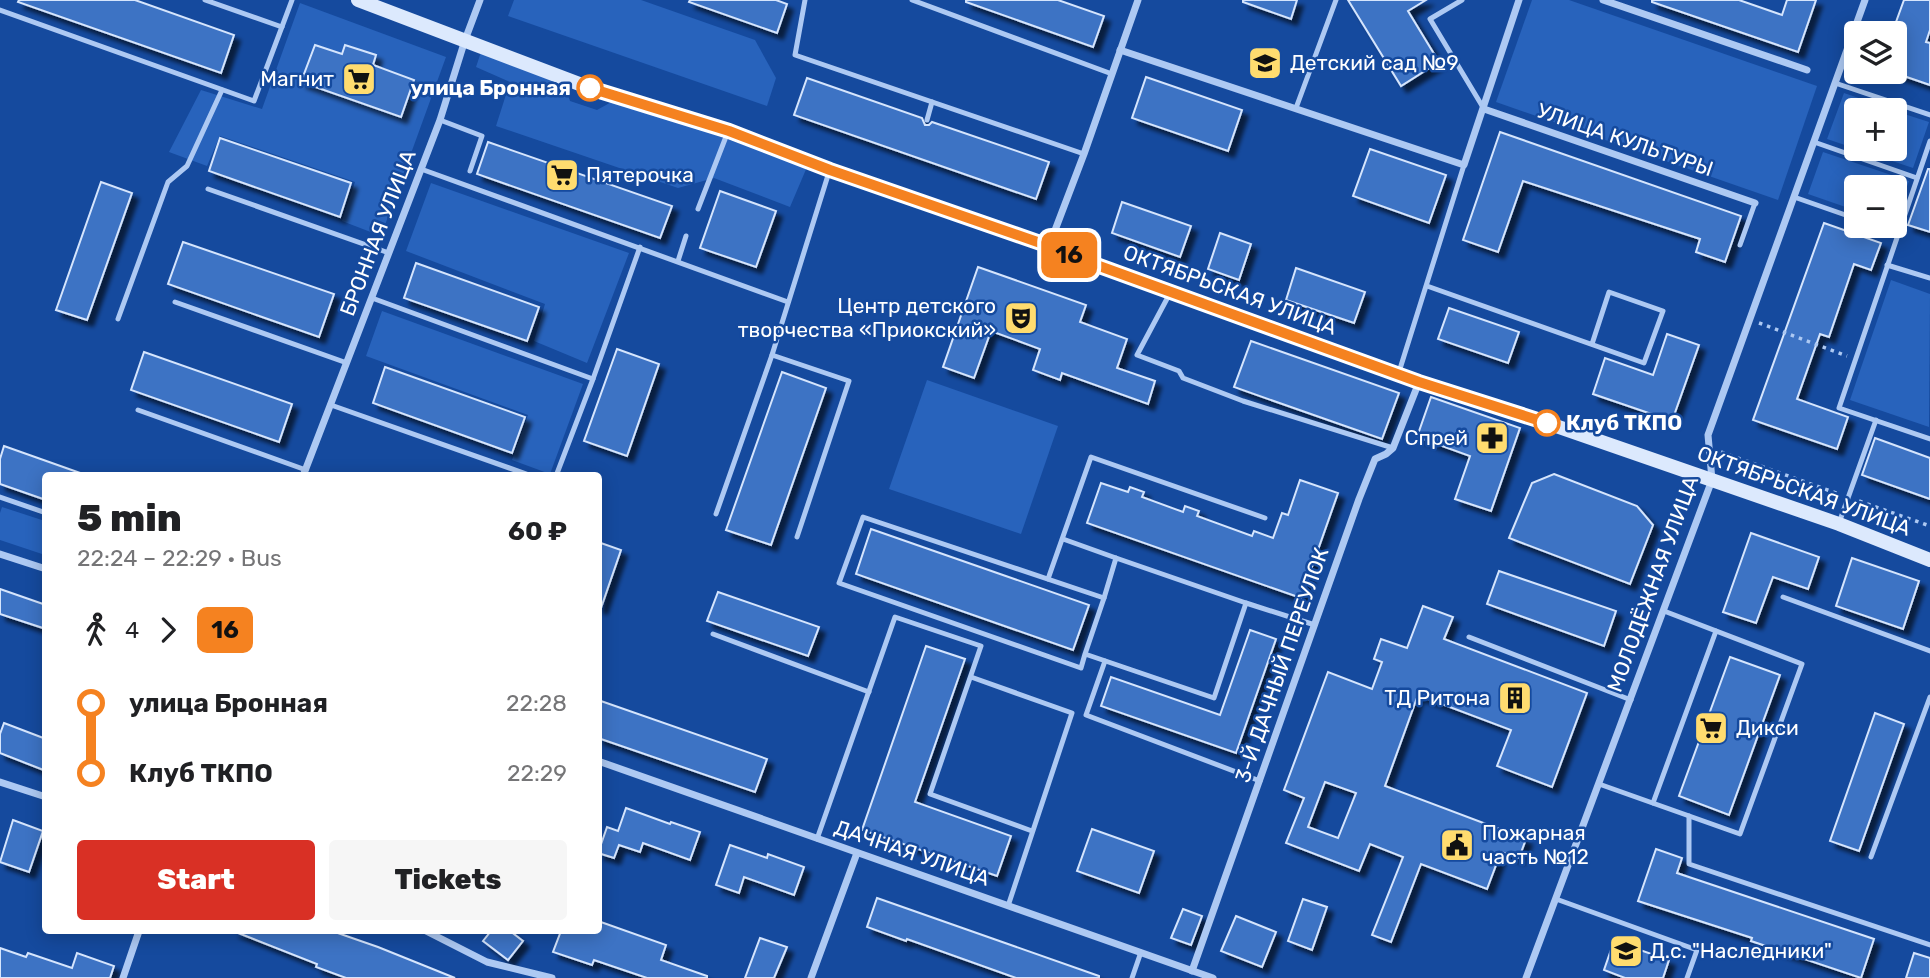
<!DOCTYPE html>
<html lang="en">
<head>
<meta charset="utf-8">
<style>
  :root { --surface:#fff; --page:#f6f6f6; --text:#202124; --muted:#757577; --accent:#d93025 }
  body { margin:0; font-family:Rubik,sans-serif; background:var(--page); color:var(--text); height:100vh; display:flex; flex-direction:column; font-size:26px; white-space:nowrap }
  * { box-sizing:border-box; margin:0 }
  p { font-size:23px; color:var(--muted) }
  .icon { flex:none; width:38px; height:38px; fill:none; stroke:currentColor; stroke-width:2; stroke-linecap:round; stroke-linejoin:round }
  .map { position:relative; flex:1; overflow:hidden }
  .drawer { position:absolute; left:42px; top:472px; width:560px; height:462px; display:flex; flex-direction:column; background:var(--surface); border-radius:7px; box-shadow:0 4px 18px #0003 }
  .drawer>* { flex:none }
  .badge { padding:0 14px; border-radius:10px; font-size:24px; line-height:46px }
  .buttons { position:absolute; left:1844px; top:21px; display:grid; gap:14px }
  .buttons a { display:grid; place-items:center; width:63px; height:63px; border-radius:7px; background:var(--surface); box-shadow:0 4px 18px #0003; font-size:35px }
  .map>.badge { position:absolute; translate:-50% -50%; box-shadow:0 0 0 4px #fff }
  .legs { display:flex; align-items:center; gap:10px; height:77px; padding:0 35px; font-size:23px }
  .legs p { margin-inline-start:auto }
  .headline { display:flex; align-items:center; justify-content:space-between; height:119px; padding:0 35px }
  h1 { font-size:38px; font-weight:800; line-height:52px }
  .cta { display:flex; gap:14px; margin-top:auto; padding:14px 35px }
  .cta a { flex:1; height:80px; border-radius:7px; background:var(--accent); color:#fff; font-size:28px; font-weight:800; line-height:80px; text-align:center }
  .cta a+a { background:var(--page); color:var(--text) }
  ul { padding:0 35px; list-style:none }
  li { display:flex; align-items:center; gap:24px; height:70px; font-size:26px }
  li i { display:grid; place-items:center; width:10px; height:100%; margin:0 9px; background:currentColor }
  li i::after { content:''; width:18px; height:18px; margin:-9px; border:5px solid; border-radius:50%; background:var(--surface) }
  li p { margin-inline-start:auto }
  li:first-child i { background:linear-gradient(#0000 50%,currentColor 0) }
  li:last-child i { background:linear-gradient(currentColor 50%,#0000 0) }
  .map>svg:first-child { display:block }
  .green { fill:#2863bc }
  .building { fill:#3e73c4; stroke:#d5e5fd; stroke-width:2; fill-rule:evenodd; filter:url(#shadow) }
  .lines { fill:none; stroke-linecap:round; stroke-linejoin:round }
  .path { stroke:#adc9f3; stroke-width:3.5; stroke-dasharray:3.5 5; stroke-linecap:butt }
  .lane { stroke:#adc9f3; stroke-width:5 }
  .street { stroke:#adc9f3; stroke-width:7 }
  .secondary { stroke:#dce9fd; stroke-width:14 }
  .line-1-casing { stroke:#fff; stroke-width:16 }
  .line-1 { stroke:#f58220; stroke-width:10 }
  .stop-1-dot { fill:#fff; stroke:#f58220; stroke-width:3.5 }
  .labels { text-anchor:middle; stroke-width:5; stroke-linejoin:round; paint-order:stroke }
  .poi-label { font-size:21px; fill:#fff; stroke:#154a9e; text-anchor:start }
  .stop-label { font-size:21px; font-weight:bold; fill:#fff; stroke:#154a9e; text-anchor:end }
  .street-label { font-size:21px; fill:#fff; stroke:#154a9e }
</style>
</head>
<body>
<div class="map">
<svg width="1930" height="978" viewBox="0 0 1930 978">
  <defs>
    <filter id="shadow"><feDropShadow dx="6" dy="6" stdDeviation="2" flood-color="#0009"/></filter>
  </defs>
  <rect width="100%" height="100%" fill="#154a9e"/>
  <g class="green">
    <path d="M 514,0 L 641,0 L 755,40 L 776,78 L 767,106 L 508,16 Z"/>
    <path d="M 1532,0 L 1569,0 L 1817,86 L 1778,200 L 1496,102 Z"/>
    <path d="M 300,3 L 446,57 L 381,236 L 342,221 L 355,182 L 220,136 L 207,166 L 169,152 L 201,90 L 262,109 Z"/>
    <path d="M 481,52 L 564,83 L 570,101 L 597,110 L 615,100 L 807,167 L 790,207 L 714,178 L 678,188 L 496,126 L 510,82 L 476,67 Z"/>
    <path d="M 1844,93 L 1894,110 L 1857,110 L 1857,149 L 1895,149 L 1895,111 L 1929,122 L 1913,168 L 1827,139 Z"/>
    <path d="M 1823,152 L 1909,181 L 1895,219 L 1895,187 L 1857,187 L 1857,211 L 1808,194 Z"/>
    <path d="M 431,183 L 629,253 L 587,363 L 534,341 L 545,304 L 406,251 Z"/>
    <path d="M 1891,280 L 1930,294 L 1929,427 L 1850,400 Z"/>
    <path d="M 382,311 L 583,384 L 550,474 L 512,460 L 528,415 L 366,356 Z"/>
    <path d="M 927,380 L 1058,426 L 1021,534 L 889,489 Z"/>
    <path d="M 2,507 L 45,521 L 45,555 L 0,540 L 0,513 Z"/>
  </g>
  <g class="building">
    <path d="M 19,0 L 135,0 L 234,35 L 221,73 L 18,2 Z"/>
    <path d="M 690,0 L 776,0 L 787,4 L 777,33 L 689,2 Z"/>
    <path d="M 966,0 L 1058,0 L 1104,16 L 1093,47 L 966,2 Z"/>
    <path d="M 1243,0 L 1297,0 L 1291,19 L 1243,2 Z"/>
    <path d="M 1348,0 L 1426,0 L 1408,11 L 1439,62 L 1401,86 Z"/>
    <path d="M 1652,0 L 1739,0 L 1782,15 L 1787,0 L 1816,0 L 1798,52 L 1652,2 Z"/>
    <path d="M 1904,0 L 1930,0 L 1930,30 L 1926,42 L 1930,43 L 1930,85 L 1895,73 L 1895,33 L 1892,33 Z"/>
    <path d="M 315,45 L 342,54 L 345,45 L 376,55 L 373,65 L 414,80 L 401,117 L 301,82 Z"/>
    <path d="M 1146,77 L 1242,110 L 1228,151 L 1132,118 Z"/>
    <path d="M 807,78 L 922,118 L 925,125 L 929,125 L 932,122 L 1049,162 L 1036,199 L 794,115 Z"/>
    <path d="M 1500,132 L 1741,216 L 1725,262 L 1696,252 L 1700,239 L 1523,181 L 1498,252 L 1463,240 Z"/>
    <path d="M 220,138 L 351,183 L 340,217 L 209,171 Z"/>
    <path d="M 488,142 L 672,206 L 660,238 L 477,174 Z"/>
    <path d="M 1370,149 L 1446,175 L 1429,223 L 1353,196 Z"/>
    <path d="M 1928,169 L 1930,169 L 1930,232 L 1908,225 Z"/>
    <path d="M 101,182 L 132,193 L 87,320 L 56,310 Z"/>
    <path d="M 720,191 L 776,211 L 756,267 L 700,248 Z"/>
    <path d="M 1122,202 L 1191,226 L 1180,257 L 1112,233 Z"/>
    <path d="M 1824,223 L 1881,243 L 1871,270 L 1854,264 L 1829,337 L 1820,334 L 1797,399 L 1848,417 L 1837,449 L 1753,420 Z"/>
    <path d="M 1220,233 L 1251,244 L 1239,280 L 1208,269 Z"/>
    <path d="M 183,242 L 334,294 L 319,337 L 168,284 Z"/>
    <path d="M 416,263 L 539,307 L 527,341 L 404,298 Z"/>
    <path d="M 978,267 L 1086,305 L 1080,322 L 1127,339 L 1117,368 L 1155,381 L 1148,404 L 1062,373 L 1060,380 L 1033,370 L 1040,349 L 991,331 L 974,378 L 943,367 Z"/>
    <path d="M 1296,268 L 1365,292 L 1354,323 L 1286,300 Z"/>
    <path d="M 1449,308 L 1519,332 L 1508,363 L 1438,339 Z"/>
    <path d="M 1667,334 L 1699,345 L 1672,421 L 1593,394 L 1605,358 L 1653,375 Z"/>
    <path d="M 1251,341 L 1399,393 L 1382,439 L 1234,387 Z"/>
    <path d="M 617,349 L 659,364 L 627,456 L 584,441 Z"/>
    <path d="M 144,352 L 292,404 L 279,442 L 131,390 Z"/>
    <path d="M 385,367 L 525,417 L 512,453 L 373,403 Z"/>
    <path d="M 782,372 L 826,388 L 771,545 L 726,530 Z"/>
    <path d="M 1431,397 L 1520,428 L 1491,511 L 1455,499 L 1470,456 L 1417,437 Z"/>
    <path d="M 1875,438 L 1930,458 L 1930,499 L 1862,475 Z"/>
    <path d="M 4,446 L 83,474 L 83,476 L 46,476 L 46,500 L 0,484 L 0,459 Z"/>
    <path d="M 1554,474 L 1637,506 L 1653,525 L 1630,584 L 1509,538 L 1532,483 Z"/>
    <path d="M 1300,480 L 1338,493 L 1301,598 L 1087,523 L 1101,483 L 1128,492 L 1130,487 L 1144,492 L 1142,497 L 1183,512 L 1185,506 L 1199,511 L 1197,516 L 1252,536 L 1254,531 L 1273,538 L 1282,513 L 1288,515 Z"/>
    <path d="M 871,529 L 1089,605 L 1073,650 L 856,574 Z"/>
    <path d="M 1751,533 L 1819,557 L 1808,589 L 1773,577 L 1756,623 L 1723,612 Z"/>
    <path d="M 598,542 L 621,550 L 601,608 L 598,607 Z"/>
    <path d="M 1852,558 L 1919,581 L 1903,629 L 1836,606 Z"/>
    <path d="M 1499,571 L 1616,611 L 1604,646 L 1487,604 Z"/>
    <path d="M 0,589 L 46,605 L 46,629 L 0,614 Z"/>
    <path d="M 718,592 L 819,627 L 808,656 L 707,621 Z"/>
    <path d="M 1423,606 L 1453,617 L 1444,639 L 1587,693 L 1552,787 L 1497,766 L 1511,730 L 1418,695 L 1385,786 L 1526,839 L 1519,858 L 1501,852 L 1487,889 L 1421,864 L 1391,942 L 1372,935 L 1403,857 L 1370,844 L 1359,871 L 1286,843 L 1304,798 L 1284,790 L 1328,672 L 1372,689 L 1382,662 L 1374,659 L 1381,639 L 1407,648 ZM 1325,782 L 1356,793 L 1338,838 L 1308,827 Z"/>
    <path d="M 1250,630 L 1276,639 L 1236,753 L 1101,706 L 1111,677 L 1220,715 Z"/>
    <path d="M 926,646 L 965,659 L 915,802 L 1011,836 L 997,876 L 862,830 Z"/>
    <path d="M 1730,657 L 1780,675 L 1729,815 L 1679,796 Z"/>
    <path d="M 598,700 L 767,759 L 755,792 L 598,738 Z"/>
    <path d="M 1875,713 L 1904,724 L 1859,851 L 1830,841 Z"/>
    <path d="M 4,723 L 46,739 L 46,771 L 0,753 L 0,734 Z"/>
    <path d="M 626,808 L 670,824 L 671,822 L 700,832 L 690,860 L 643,843 L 640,852 L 619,845 L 614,858 L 598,853 L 607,827 L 618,831 Z"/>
    <path d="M 13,820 L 43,831 L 29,872 L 0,862 Z"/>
    <path d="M 1092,829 L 1154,851 L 1139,893 L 1077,871 Z"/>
    <path d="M 730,845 L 767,858 L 768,854 L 804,867 L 794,895 L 744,877 L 739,893 L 716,885 Z"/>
    <path d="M 1656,849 L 1682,858 L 1677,873 L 1874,939 L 1861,978 L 1751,941 L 1752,938 L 1638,901 Z"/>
    <path d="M 877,898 L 1099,976 L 1099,978 L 1016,978 L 907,939 L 906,941 L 867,927 Z"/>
    <path d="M 1303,899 L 1327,907 L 1312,950 L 1288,941 Z"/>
    <path d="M 1183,909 L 1202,916 L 1191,945 L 1171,938 Z"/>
    <path d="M 1236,916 L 1276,932 L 1262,967 L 1221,951 Z"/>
    <path d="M 598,921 L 666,945 L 661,960 L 707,976 L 707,978 L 647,978 L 594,960 L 592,965 L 553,952 L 561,931 L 598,931 Z"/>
    <path d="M 233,931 L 332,931 L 378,947 L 455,978 L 346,978 L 316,967 L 317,964 Z"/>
    <path d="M 491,931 L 510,931 L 523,941 L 508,960 L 483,941 Z"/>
    <path d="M 760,938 L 787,947 L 774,978 L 745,978 Z"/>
    <path d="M 1614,941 L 1669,960 L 1663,978 L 1625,978 L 1604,970 Z"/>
    <path d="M 0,948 L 26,957 L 28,953 L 72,968 L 77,953 L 114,966 L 110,978 L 0,978 Z"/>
    <path d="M 1914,953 L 1930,958 L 1930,978 L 1906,978 Z"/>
  </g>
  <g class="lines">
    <g class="path">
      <path d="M 1759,323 L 1847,356"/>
      <path d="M 1721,452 L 1839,494"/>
      <path d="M 1859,501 L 1930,526"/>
    </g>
    <g class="lane">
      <path d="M 205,0 L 282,27"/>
      <path d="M 805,0 L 795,55 L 1084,154"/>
      <path d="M 912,0 L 1112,74"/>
      <path d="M 1462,0 L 1430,19 L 1484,109"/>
      <path d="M 0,10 L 254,101 L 292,0"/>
      <path d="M 1835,83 L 1930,115"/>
      <path d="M 1296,108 L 1336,0"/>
      <path d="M 440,120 L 482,136 L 470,171"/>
      <path d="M 927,120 L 932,102"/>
      <path d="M 1930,141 L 1839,408 L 1930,439"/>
      <path d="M 1814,142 L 1917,178"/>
      <path d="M 421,169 L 788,302"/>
      <path d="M 208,189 L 389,253"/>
      <path d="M 1794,197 L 1857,219"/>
      <path d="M 698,209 L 727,134"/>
      <path d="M 1877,226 L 1898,233"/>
      <path d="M 1740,245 L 1755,203"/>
      <path d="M 678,261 L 686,236"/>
      <path d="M 1887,265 L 1930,278"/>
      <path d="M 1427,286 L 1644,363 L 1663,311 L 1609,292 L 1592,344"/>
      <path d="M 1169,295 L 1137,355 L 1179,371 L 1183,378 L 1243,401 L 1393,448"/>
      <path d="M 372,298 L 593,379"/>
      <path d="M 175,302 L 347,363"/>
      <path d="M 118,319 L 168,182 L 187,166 L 222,90"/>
      <path d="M 772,355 L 849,381 L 797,537"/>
      <path d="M 1399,372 L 1464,165"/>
      <path d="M 331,405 L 532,476"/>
      <path d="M 138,410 L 306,470"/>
      <path d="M 556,476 L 593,379 L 640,247"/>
      <path d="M 0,497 L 46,513"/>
      <path d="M 716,514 L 772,355 L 829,172"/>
      <path d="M 1839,523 L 1876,420"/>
      <path d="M 1063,539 L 1116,558"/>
      <path d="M 1048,579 L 1091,457 L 1265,518"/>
      <path d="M 1783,597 L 1930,651"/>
      <path d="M 1104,598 L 1116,558 L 1246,603"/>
      <path d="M 713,634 L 869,692"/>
      <path d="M 1469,637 L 1631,700"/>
      <path d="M 1085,654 L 1081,668 L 839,583 L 863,517 L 1104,598 L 1085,654 L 1214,698 L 1246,603 L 1315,625"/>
      <path d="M 1105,661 L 1086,715 L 1260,781"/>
      <path d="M 971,677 L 1072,713 L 1008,906"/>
      <path d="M 1599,784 L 1740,834 L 1802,664 L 1664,611"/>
      <path d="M 1653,803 L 1716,631"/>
      <path d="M 1689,816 L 1689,864 L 1930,945"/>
      <path d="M 817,839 L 895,617 L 981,646 L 930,794 L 1032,831"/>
      <path d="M 1871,857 L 1930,697"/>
      <path d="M 1556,899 L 1697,950 L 1687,978"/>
      <path d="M 1132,978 L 1141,952"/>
    </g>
    <g class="street">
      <path d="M 1603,0 L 1807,70"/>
      <path d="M 1120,50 L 1464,165 L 1519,0"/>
      <path d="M 1484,109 L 1755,203"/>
      <path d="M 1049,246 L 1084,154 L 1138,0"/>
      <path d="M 303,476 L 440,120 L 465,40 L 480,0"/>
      <path d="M 0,554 L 46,569"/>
      <path d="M 598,761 L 1213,978"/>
      <path d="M 0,782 L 46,797"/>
      <path d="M 426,931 L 487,962 L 552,978"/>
      <path d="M 1192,971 L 1359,499 L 1375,459 L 1386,454 L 1393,448 L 1419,382"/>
      <path d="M 123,978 L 139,931"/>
      <path d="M 811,978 L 857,853"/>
      <path d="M 1526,978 L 1712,480 L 1708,435 L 1865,0"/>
    </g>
    <path class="secondary" d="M 358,0 L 590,88 L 728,131 L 830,170 L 1049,246 L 1069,255 L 1419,382 L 1553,425 L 1839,524 L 1930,560"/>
  </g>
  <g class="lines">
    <g class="line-1-casing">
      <path id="line-1" d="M 590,88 L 729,131 L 830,170 L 1049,246 L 1069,255 L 1419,382 L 1547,423"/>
    </g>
    <use href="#line-1" class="line-1"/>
  </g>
  <defs>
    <g id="school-square" transform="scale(1.75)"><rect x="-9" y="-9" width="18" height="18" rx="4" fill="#ffdc6f" stroke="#154a9e"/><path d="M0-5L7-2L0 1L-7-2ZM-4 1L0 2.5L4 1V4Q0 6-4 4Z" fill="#111"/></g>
    <g id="supermarket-square" transform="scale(1.75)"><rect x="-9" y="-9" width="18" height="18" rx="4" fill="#ffdc6f" stroke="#154a9e"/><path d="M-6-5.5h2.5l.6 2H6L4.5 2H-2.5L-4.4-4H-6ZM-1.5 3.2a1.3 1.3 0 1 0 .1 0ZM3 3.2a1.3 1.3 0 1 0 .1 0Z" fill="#111"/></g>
    <g id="theatre-square" transform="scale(1.75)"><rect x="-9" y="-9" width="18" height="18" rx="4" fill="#ffdc6f" stroke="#154a9e"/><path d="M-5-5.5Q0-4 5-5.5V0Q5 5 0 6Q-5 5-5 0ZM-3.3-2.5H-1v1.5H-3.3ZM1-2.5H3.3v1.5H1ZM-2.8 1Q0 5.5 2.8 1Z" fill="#111"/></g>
    <g id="pharmacy-square" transform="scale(1.75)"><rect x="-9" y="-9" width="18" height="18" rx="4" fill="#ffdc6f" stroke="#154a9e"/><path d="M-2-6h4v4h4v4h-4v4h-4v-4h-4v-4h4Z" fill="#111"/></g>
    <g id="building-square" transform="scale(1.75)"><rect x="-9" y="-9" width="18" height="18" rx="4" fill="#ffdc6f" stroke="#154a9e"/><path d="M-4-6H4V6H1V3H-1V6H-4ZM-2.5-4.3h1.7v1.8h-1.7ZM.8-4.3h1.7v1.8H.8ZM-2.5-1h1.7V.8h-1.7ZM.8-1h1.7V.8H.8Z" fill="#111"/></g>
    <g id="civic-square" transform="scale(1.75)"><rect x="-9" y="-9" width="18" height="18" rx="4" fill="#ffdc6f" stroke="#154a9e"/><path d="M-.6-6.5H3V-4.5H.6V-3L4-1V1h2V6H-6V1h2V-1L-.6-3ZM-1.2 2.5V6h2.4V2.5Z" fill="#111"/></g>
  </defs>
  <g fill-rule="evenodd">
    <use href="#school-square" x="1265" y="63"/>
    <use href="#supermarket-square" x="359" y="79"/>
    <use href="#supermarket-square" x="562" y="175"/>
    <use href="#theatre-square" x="1021" y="318"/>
    <use href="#pharmacy-square" x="1492" y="438"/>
    <use href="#building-square" x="1515" y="698"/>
    <use href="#supermarket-square" x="1711" y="728"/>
    <use href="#civic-square" x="1457" y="845"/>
    <use href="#school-square" x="1626" y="951"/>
  </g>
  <g class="stop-1-dot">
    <circle cx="590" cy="88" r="12"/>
    <circle cx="1547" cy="423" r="12"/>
  </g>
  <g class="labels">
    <g class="poi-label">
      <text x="1290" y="70">Детский сад №9</text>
      <text x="334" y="86" text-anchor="end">Магнит</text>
      <text x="586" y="182">Пятерочка</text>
      <text x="996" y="313" text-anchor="end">Центр детского<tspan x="996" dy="24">творчества «Приокский»</tspan></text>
      <text x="1468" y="445" text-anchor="end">Спрей</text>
      <text x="1490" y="705" text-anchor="end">ТД Ритона</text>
      <text x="1736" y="735">Дикси</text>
      <text x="1482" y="840">Пожарная<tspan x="1482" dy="24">часть №12</tspan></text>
      <text x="1650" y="958">Д.с. "Наследники"</text>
    </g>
    <g class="stop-label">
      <text x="571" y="95">улица Бронная</text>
      <text x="1566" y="430" text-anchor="start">Клуб ТКПО</text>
    </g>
    <g class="street-label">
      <text transform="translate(1625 140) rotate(19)" y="7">УЛИЦА КУЛЬТУРЫ</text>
      <text transform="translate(378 233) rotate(-69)" y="7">БРОННАЯ УЛИЦА</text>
      <text transform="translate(1230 290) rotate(20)" y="7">ОКТЯБРЬСКАЯ УЛИЦА</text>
      <text transform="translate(1804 491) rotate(20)" y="7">ОКТЯБРЬСКАЯ УЛИЦА</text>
      <text transform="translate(1653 584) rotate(-70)" y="7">МОЛОДЁЖНАЯ УЛИЦА</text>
      <text transform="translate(1282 665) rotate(-71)" y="7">3-Й ДАЧНЫЙ ПЕРЕУЛОК</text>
      <text transform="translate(912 853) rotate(19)" y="7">ДАЧНАЯ УЛИЦА</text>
    </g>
  </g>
</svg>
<div class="buttons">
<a><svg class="icon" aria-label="layers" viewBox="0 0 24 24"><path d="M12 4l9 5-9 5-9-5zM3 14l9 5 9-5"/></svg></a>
<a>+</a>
<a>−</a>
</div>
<b class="badge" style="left:1069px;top:255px;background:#f58220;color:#111">16</b>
<section class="drawer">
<div class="headline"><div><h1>5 min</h1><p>22:24 – 22:29 · Bus</p></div><b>60 ₽</b></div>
<div class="legs"><svg class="icon" aria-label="walk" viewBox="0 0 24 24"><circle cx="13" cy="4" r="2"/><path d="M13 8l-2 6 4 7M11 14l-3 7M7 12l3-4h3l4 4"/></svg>4<svg class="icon" aria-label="forward" viewBox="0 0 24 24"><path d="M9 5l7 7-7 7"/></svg><b class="badge" style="background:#f58220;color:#111">16</b></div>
<ul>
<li><i style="color:#f58220"></i><b>улица Бронная</b><p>22:28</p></li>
<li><i style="color:#f58220"></i><b>Клуб ТКПО</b><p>22:29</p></li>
</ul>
<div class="cta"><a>Start</a><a>Tickets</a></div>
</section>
</div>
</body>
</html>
